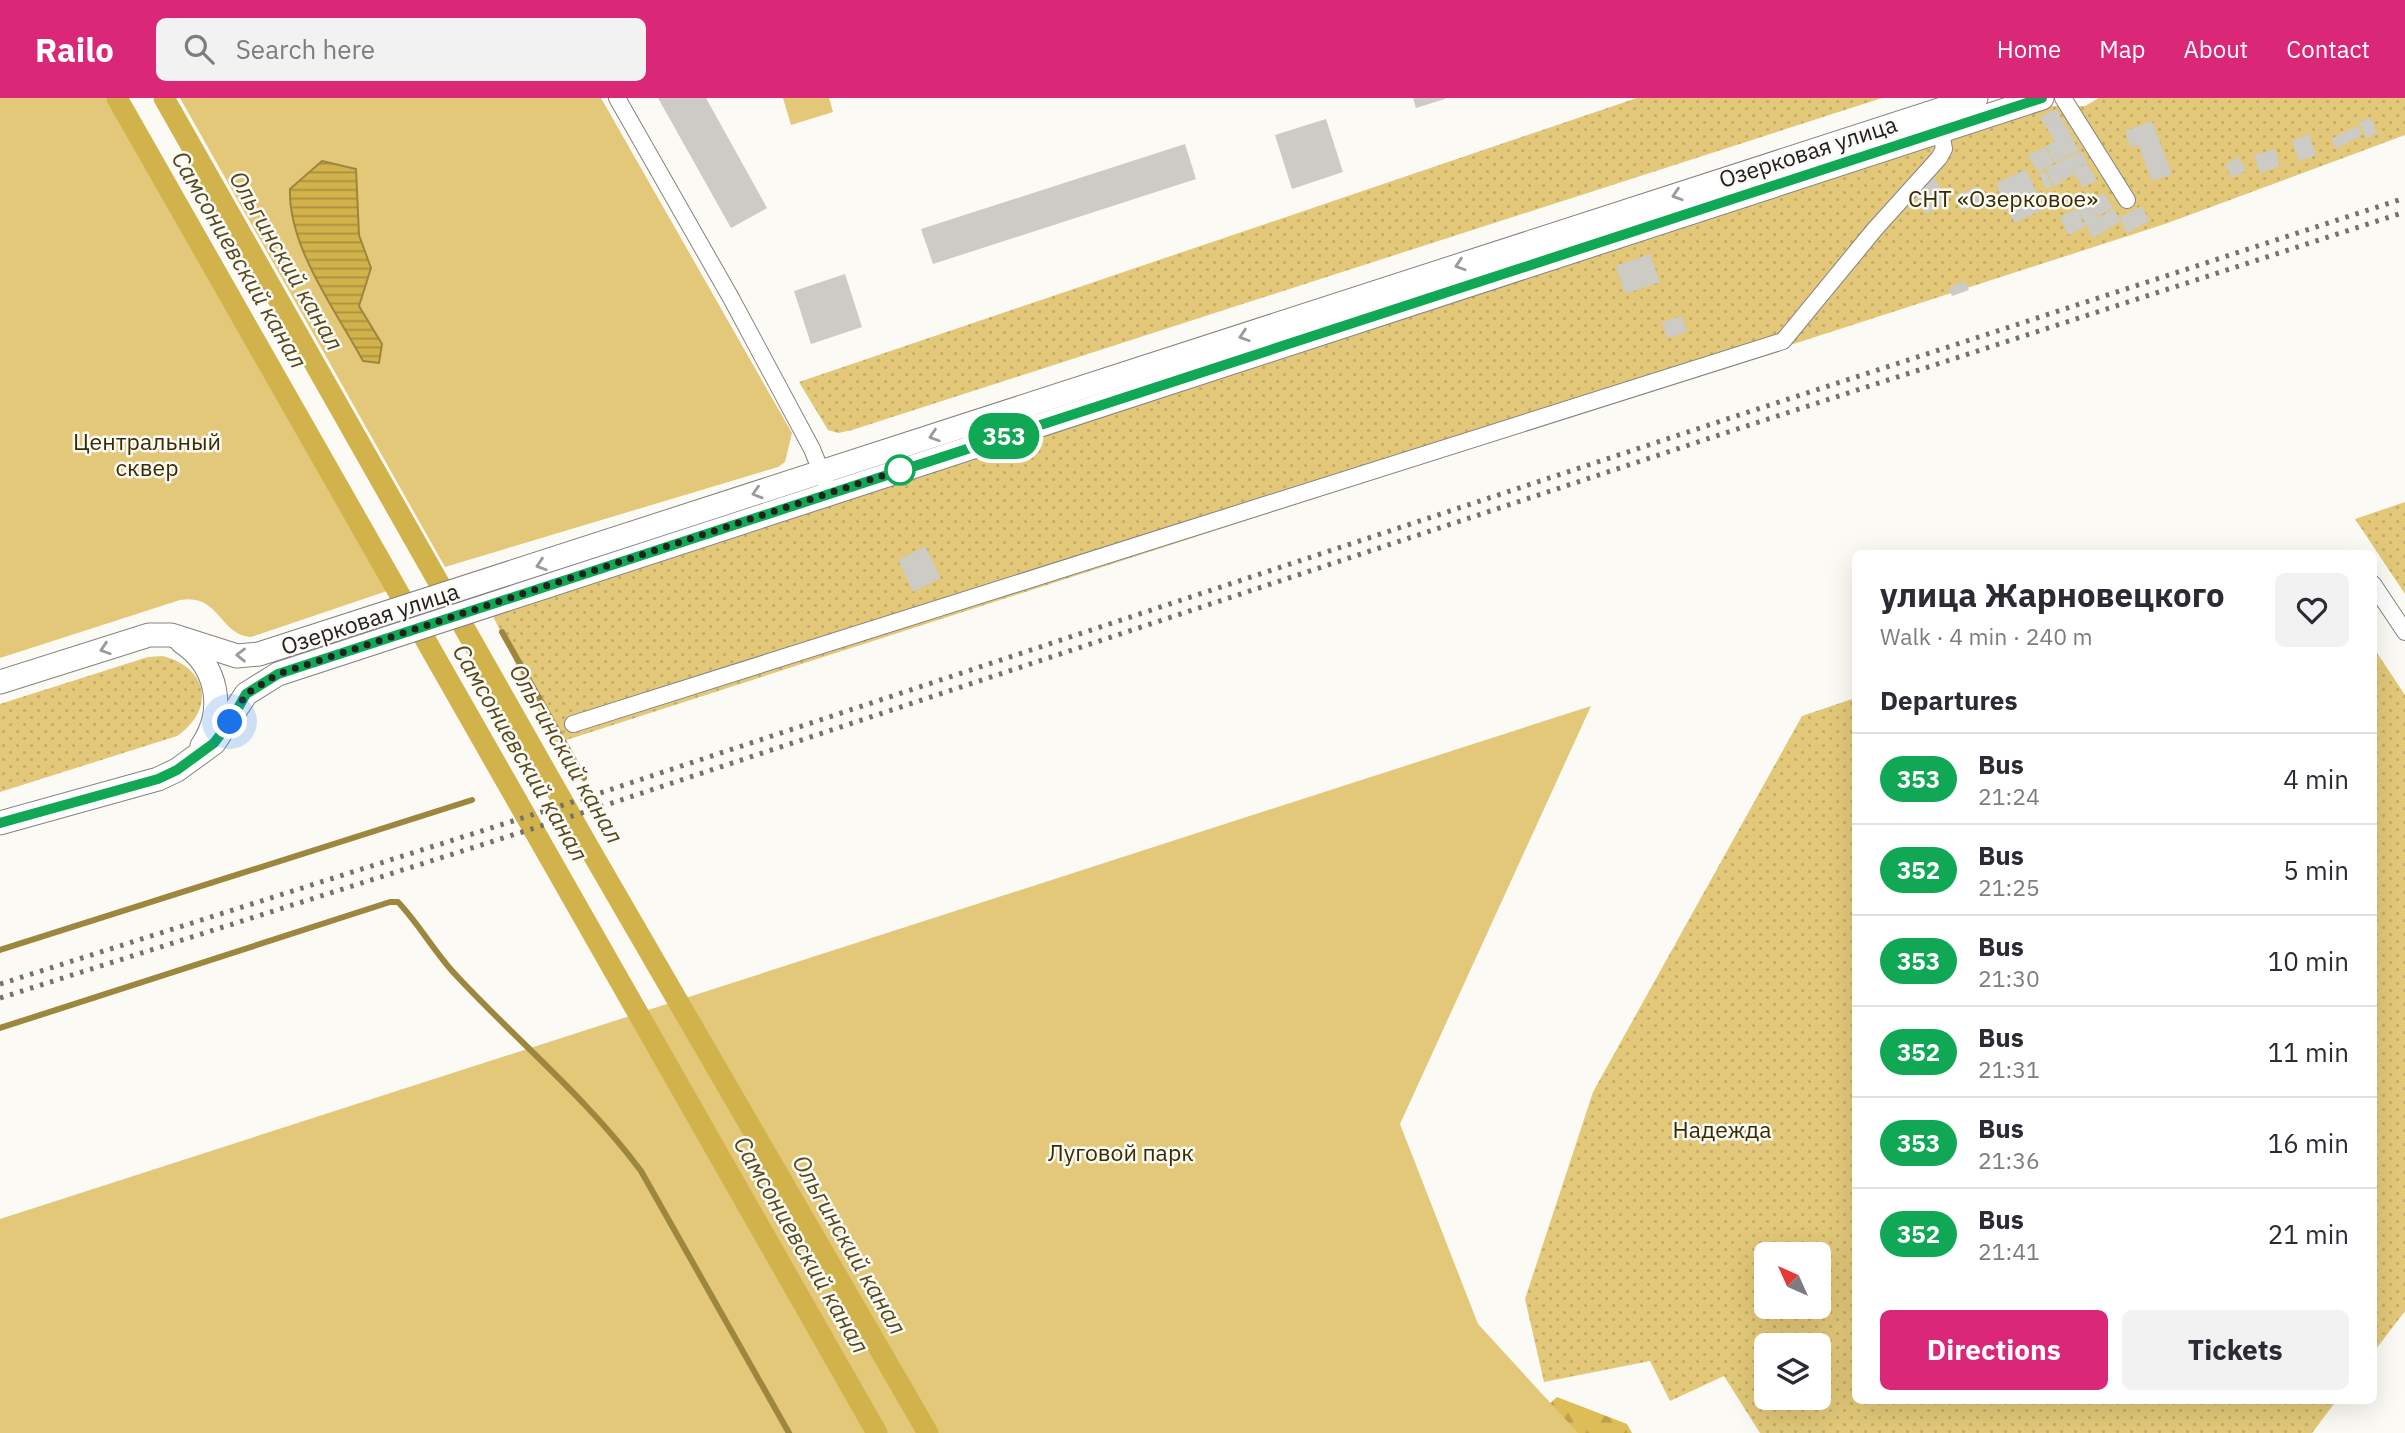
<!DOCTYPE html>
<html lang="en">
<head>
<meta charset="utf-8">
<style>
  :root { --surface:#fff; --page:#f2f2f3; --text:#2b2b33; --muted:#7c7c81; --line:#e1e1e2; --accent:#db2777 }
  body { margin:0; font-family:"IBM Plex Sans",sans-serif; background:var(--page); color:var(--text); height:100vh; display:flex; flex-direction:column; font-size:26px; white-space:nowrap }
  * { box-sizing:border-box; margin:0 }
  p { font-size:23px; color:var(--muted) }
  .icon { flex:none; width:38px; height:38px; fill:none; stroke:currentColor; stroke-width:2; stroke-linecap:round; stroke-linejoin:round }
  .map { position:relative; flex:1; overflow:hidden }
  .sheet { position:absolute; left:1852px; top:452px; width:525px; height:854px; display:flex; flex-direction:column; background:var(--surface); border-radius:10px; box-shadow:0 7px 28px #0002 }
  .sheet>* { flex:none }
  .badge { padding:0 14px; border-radius:23px; font-size:24px; line-height:46px }
  .needle { width:46px; rotate:315deg }
  .tools { position:absolute; left:1754px; top:1144px; display:grid; gap:14px }
  .tools a { display:grid; place-items:center; width:77px; height:77px; border-radius:10px; background:var(--surface); box-shadow:0 7px 28px #0002; font-size:35px }
  .you { position:absolute; width:35px; height:35px; margin:-18px; border:5px solid #fff; border-radius:50%; background:#1a73e8; box-shadow:0 0 0 10px #1a73e833 }
  .map>.badge { position:absolute; translate:-50% -50%; box-shadow:0 0 0 4px #fff }
  h2 { padding:0 28px; font-size:26px; line-height:63px }
  .round { display:grid; place-items:center; flex:none; width:74px; height:74px; border-radius:10px; background:var(--page) }
  .head { display:flex; align-items:center; justify-content:space-between; height:119px; padding:0 28px }
  h1 { font-size:33px; font-weight:700; line-height:52px }
  .cta { display:flex; gap:14px; margin-top:auto; padding:14px 28px }
  .cta a { flex:1; height:80px; border-radius:10px; background:var(--accent); color:#fff; font-size:28px; font-weight:700; line-height:80px; text-align:center }
  .cta a+a { background:var(--page); color:var(--text) }
  ul { padding:0; list-style:none }
  li { display:flex; align-items:center; gap:21px; height:91px; padding:0 28px; border-top:2px solid var(--line) }
  li div { flex:1 }
  li b { display:block; font-size:26px }
  li em { font-style:normal }
  li .badge { min-width:77px; font-weight:700; text-align:center }
  header { display:flex; align-items:center; gap:42px; box-sizing:border-box; height:98px; padding:0 35px; background:var(--accent); color:#fff }
  header strong { font-size:33px }
  nav { display:flex; gap:38px; margin-inline-start:auto; font-size:24px }
  .search { width:490px; height:63px; background:var(--page); display:flex; align-items:center; gap:18px; box-sizing:border-box; padding:0 24px; border-radius:10px; color:var(--muted); font-size:26px }
  .map>svg:first-child { display:block }
  .grass { fill:url(#grass-dots); fill-rule:evenodd }
  .forest { fill:url(#forest-firs) }
  .park { fill:#e2c878 }
  .water { fill:url(#water-rules); stroke:#9d863e; stroke-width:2 }
  .lines { fill:none; stroke-linecap:round; stroke-linejoin:round }
  .stream { stroke:#9d863e; stroke-width:6 }
  .canal { stroke:#d2b24b; stroke-width:21 }
  .building { fill:#cccbc6 }
  .street-casing { stroke:#84837f; stroke-width:18 }
  .secondary-casing { stroke:#84837f; stroke-width:25 }
  .street { stroke:#fff; stroke-width:16 }
  .secondary { stroke:#fff; stroke-width:23 }
  .rail { stroke:#73726f; stroke-width:5; stroke-dasharray:3.5 7; stroke-linecap:butt }
  .oneway { stroke:#9c9b9b }
  .line-casing { stroke:#fff; stroke-width:16 }
  .line { stroke:#10a855; stroke-width:10 }
  .walk { stroke:#222120; stroke-width:7; stroke-dasharray:0 12.6 }
  .stop-dot { fill:#fff; stroke:#10a855; stroke-width:3.5 }
  .labels { text-anchor:middle; stroke-width:5; stroke-linejoin:round; paint-order:stroke }
  .street-label { font-size:23px; fill:#222120; stroke:#fbfaf5 }
  .park-label { font-size:23px; fill:#382b00; stroke:#fbfaf5 }
  .water-label { font-size:24px; font-style:italic; fill:#55481d; stroke:#fbfaf5 }
</style>
</head>
<body>
<header>
<strong>Railo</strong>
<div class="search"><svg class="icon" aria-label="search" viewBox="0 0 24 24"><circle cx="10" cy="10" r="6"/><path d="M15 15l6 6"/></svg>Search here</div>
<nav><a>Home</a><a>Map</a><a>About</a><a>Contact</a></nav>
</header>
<div class="map">
<svg width="2405" height="1335" viewBox="0 0 2405 1335">
  <defs>
    <pattern id="grass-dots" width="8" height="8" patternUnits="userSpaceOnUse" patternTransform="scale(1.75)"><rect width="8" height="8" fill="#e2c878"/><path d="M2 2h.1M6 6h.1" fill="none" stroke="#c2ac68" stroke-width="1.8" stroke-linecap="round"/></pattern>
    <pattern id="forest-firs" width="22" height="20" patternUnits="userSpaceOnUse" patternTransform="scale(1.75)"><rect width="22" height="20" fill="#ddbd57"/><path d="M5 1l3.5 6h-7zM16 11l3.5 6h-7z" fill="#bda24b"/></pattern>
    <pattern id="water-rules" width="6" height="5" patternUnits="userSpaceOnUse" patternTransform="scale(1.75)"><rect width="6" height="5" fill="#d2b24b"/><path d="M0 2.5h6" fill="none" stroke="#aa903e"/></pattern>
  </defs>
  <rect width="100%" height="100%" fill="#fbfaf5"/>
  <g class="grass">
    <path d="M 1637,0 L 1882,0 L 852,332 L 838,335 L 828,332 L 799,284 Z"/>
    <path d="M 2099,0 L 2405,0 L 2405,37 L 2165,126 L 554,646 L 493,518 L 1954,39 L 2051,8 L 2085,8 Z"/>
    <path d="M 2405,404 L 2405,496 L 2355,421 Z"/>
    <path d="M 2373,549 L 2405,597 L 2405,1213 L 2373,1255 Z"/>
    <path d="M 163,558 C 208,570 216,611 177,638 L 0,694 L 0,606 L 148,559 Z"/>
    <path d="M 1855,600 L 1855,1302 L 2337,1302 L 2312,1335 L 1760,1335 L 1724,1278 L 1670,1303 L 1650,1263 L 1544,1284 L 1525,1201 L 1593,994 L 1802,618 ZM 1766,1157 L 1818,1157 L 1818,1209 L 1766,1209 ZM 1766,1248 L 1818,1248 L 1818,1300 L 1766,1300 Z"/>
  </g>
  <path class="forest" d="M 1557,1299 L 1627,1326 L 1632,1335 L 1518,1335 Z"/>
  <g class="park">
    <path d="M 0,0 L 111,0 L 393,491 L 251,539 C 219,537 220,495 180,502 L 0,560 Z"/>
    <path d="M 180,0 L 601,0 L 792,335 L 785,364 L 778,369 L 445,469 Z"/>
    <path d="M 783,0 L 829,0 L 833,14 L 791,27 Z"/>
    <path d="M 1591,608 L 1400,1026 L 1478,1226 L 1578,1335 L 0,1335 L 0,1121 Z"/>
  </g>
  <path class="water" d="M 322,63 L 356,71 L 359,137 L 371,170 L 359,208 L 382,246 L 379,265 L 363,263 C 336,213 288,149 290,91 Z"/>
  <g class="lines">
    <g class="stream">
      <path d="M 502,534 L 584,680"/>
      <path d="M 0,852 L 472,702"/>
      <path d="M 0,930 L 390,804 L 398,804 C 418,825 434,853 454,875 C 516,942 587,1000 641,1073 L 789,1335"/>
    </g>
    <g class="canal">
      <path d="M 117,0 L 877,1335"/>
      <path d="M 164,0 L 588,748 L 928,1335"/>
    </g>
  </g>
  <g class="building">
    <path d="M 658,0 L 706,0 L 767,110 L 731,130 Z"/>
    <path d="M 1413,0 L 1445,0 L 1445,1 L 1416,10 Z"/>
    <path d="M 2056,11 L 2079,52 L 2055,65 L 2046,48 L 2055,43 L 2044,26 L 2054,21 L 2043,26 L 2040,19 Z"/>
    <path d="M 2370,19 L 2377,35 L 2367,40 L 2359,25 Z"/>
    <path d="M 1326,21 L 1343,74 L 1292,91 L 1275,37 Z"/>
    <path d="M 2152,23 L 2172,76 L 2152,83 L 2138,47 L 2131,50 L 2125,33 Z"/>
    <path d="M 2357,28 L 2362,37 L 2336,51 L 2331,41 Z"/>
    <path d="M 2309,36 L 2316,57 L 2299,63 L 2292,42 Z"/>
    <path d="M 1185,46 L 1196,81 L 933,166 L 921,131 Z"/>
    <path d="M 2045,49 L 2054,65 L 2038,74 L 2028,57 Z"/>
    <path d="M 2275,51 L 2280,68 L 2260,75 L 2254,57 Z"/>
    <path d="M 2081,53 L 2087,64 L 2071,73 L 2073,76 L 2065,82 L 2060,76 L 2064,83 L 2055,88 L 2045,71 Z"/>
    <path d="M 2239,59 L 2246,73 L 2232,80 L 2225,66 Z"/>
    <path d="M 2086,65 L 2097,82 L 2083,90 L 2072,73 Z"/>
    <path d="M 2026,71 L 2044,111 L 2015,125 L 2000,98 L 1997,85 Z"/>
    <path d="M 2045,73 L 2053,88 L 2046,91 L 2039,76 Z"/>
    <path d="M 1934,79 L 1948,103 L 1926,116 L 1916,99 Z"/>
    <path d="M 1978,88 L 1984,104 L 1961,113 L 1955,98 Z"/>
    <path d="M 2104,95 L 2113,110 L 2099,118 L 2093,110 L 2098,120 L 2114,111 L 2119,120 L 2141,108 L 2150,123 L 2127,135 L 2121,123 L 2093,140 L 2077,110 Z"/>
    <path d="M 2077,111 L 2085,129 L 2068,137 L 2060,119 Z"/>
    <path d="M 1650,156 L 1660,184 L 1625,196 L 1616,168 Z"/>
    <path d="M 845,176 L 862,229 L 811,246 L 794,193 Z"/>
    <path d="M 1965,183 L 1969,192 L 1952,198 L 1948,190 Z"/>
    <path d="M 1682,218 L 1687,234 L 1667,240 L 1662,224 Z"/>
    <path d="M 925,448 L 941,480 L 913,494 L 898,462 Z"/>
  </g>
  <g class="lines">
    <g class="street-casing">
      <g id="street">
        <path d="M 617,0 L 731,200 L 812,351 L 825,383"/>
        <path d="M 2063,0 L 2127,102"/>
        <path d="M 2373,486 L 2405,534"/>
        <path d="M 573,626 L 1783,243 L 1875,131 L 1939,60 L 1944,51 L 1941,34"/>
      </g>
    </g>
    <g class="secondary-casing">
      <g id="secondary">
        <path d="M 182,544 C 218,568 226,612 202,648"/>
        <path d="M 0,584 L 149,537 L 171,537 L 237,558 L 259,556 L 1976,0"/>
        <path d="M 0,725 L 158,681 L 177,672 L 214,645 L 246,596 L 278,576 L 2042,0"/>
      </g>
    </g>
    <use href="#street" class="street"/>
    <use href="#secondary" class="secondary"/>
    <g class="rail">
      <path d="M 0,886 L 579,702 L 1721,323 L 2405,100"/>
      <path d="M 0,900 L 585,714 L 1713,339 L 2405,114"/>
    </g>
  </g>
  <defs><path id="oneway-chevron" d="M-2-3.5L2.5 0L-2 3.5" fill="none" stroke-width="1.6" stroke-linecap="round" stroke-linejoin="round" transform="scale(1.75)"/></defs>
  <g class="oneway">
    <use href="#oneway-chevron" transform="translate(1677 97) rotate(162)"/>
    <use href="#oneway-chevron" transform="translate(1460 167) rotate(162)"/>
    <use href="#oneway-chevron" transform="translate(1244 238) rotate(162)"/>
    <use href="#oneway-chevron" transform="translate(934 338) rotate(162)"/>
    <use href="#oneway-chevron" transform="translate(757 395) rotate(163)"/>
    <use href="#oneway-chevron" transform="translate(541 467) rotate(162)"/>
    <use href="#oneway-chevron" transform="translate(105 551) rotate(162)"/>
    <use href="#oneway-chevron" transform="translate(241 557) rotate(-179)"/>
  </g>
  <g class="lines">
    <g class="line-casing">
      <path id="line" d="M 0,725 L 158,681 L 177,672 L 214,645 L 230,624 L 246,596 L 278,576 L 2042,0"/>
    </g>
    <use href="#line" class="line"/>
    <path class="walk" d="M 230,624 L 246,596 L 278,576 L 900,372"/>
  </g>
  <circle class="stop-dot" cx="900" cy="372" r="14"/>
  <g class="labels">
    <g class="street-label">
      <text transform="translate(1808 54) rotate(-18)" y="8">Озерковая улица</text>
      <text transform="translate(370 521) rotate(-18)" y="8">Озерковая улица</text>
    </g>
    <g class="park-label">
      <text x="2003" y="109">СНТ «Озерковое»</text>
      <text x="147" y="352">Центральный<tspan x="147" dy="26">сквер</tspan></text>
      <text x="1722" y="1040">Надежда</text>
      <text x="1121" y="1063">Луговой парк</text>
    </g>
    <g class="water-label">
      <text transform="translate(239 162) rotate(60)" y="8">Самсониевский канал</text>
      <text transform="translate(286 163) rotate(60)" y="8">Ольгинский канал</text>
      <text transform="translate(520 655) rotate(60)" y="8">Самсониевский канал</text>
      <text transform="translate(566 656) rotate(60)" y="8">Ольгинский канал</text>
      <text transform="translate(801 1147) rotate(60)" y="8">Самсониевский канал</text>
      <text transform="translate(849 1147) rotate(60)" y="8">Ольгинский канал</text>
    </g>
  </g>
</svg>
<div class="tools">
<a><svg class="needle" viewBox="-14 -14 28 28"><path d="M0-13l5 13h-10z" fill="#e53935"/><path d="M0 13l5-13h-10z" fill="#7c7c81"/></svg></a>
<a><svg class="icon" aria-label="layers" viewBox="0 0 24 24"><path d="M12 4l9 5-9 5-9-5zM3 14l9 5 9-5"/></svg></a>
</div>
<div class="you" style="left:230px;top:624px"></div>
<b class="badge" style="left:1004px;top:338px;background:#10a855;color:#fff">353</b>
<section class="sheet">
<div class="head"><div><h1>улица Жарновецкого</h1><p>Walk · 4 min · 240 m</p></div><a class="round"><svg class="icon" aria-label="heart" viewBox="0 0 24 24"><path d="M12 20l-8-8c-3-5 5-10 8-4 3-6 11-1 8 4z"/></svg></a></div>
<h2>Departures</h2>
<ul>
<li><span class="badge" style="background:#10a855;color:#fff">353</span><div><b>Bus</b><p>21:24</p></div><em>4 min</em></li>
<li><span class="badge" style="background:#10a855;color:#fff">352</span><div><b>Bus</b><p>21:25</p></div><em>5 min</em></li>
<li><span class="badge" style="background:#10a855;color:#fff">353</span><div><b>Bus</b><p>21:30</p></div><em>10 min</em></li>
<li><span class="badge" style="background:#10a855;color:#fff">352</span><div><b>Bus</b><p>21:31</p></div><em>11 min</em></li>
<li><span class="badge" style="background:#10a855;color:#fff">353</span><div><b>Bus</b><p>21:36</p></div><em>16 min</em></li>
<li><span class="badge" style="background:#10a855;color:#fff">352</span><div><b>Bus</b><p>21:41</p></div><em>21 min</em></li>
</ul>
<div class="cta"><a>Directions</a><a>Tickets</a></div>
</section>
</div>
</body>
</html>
